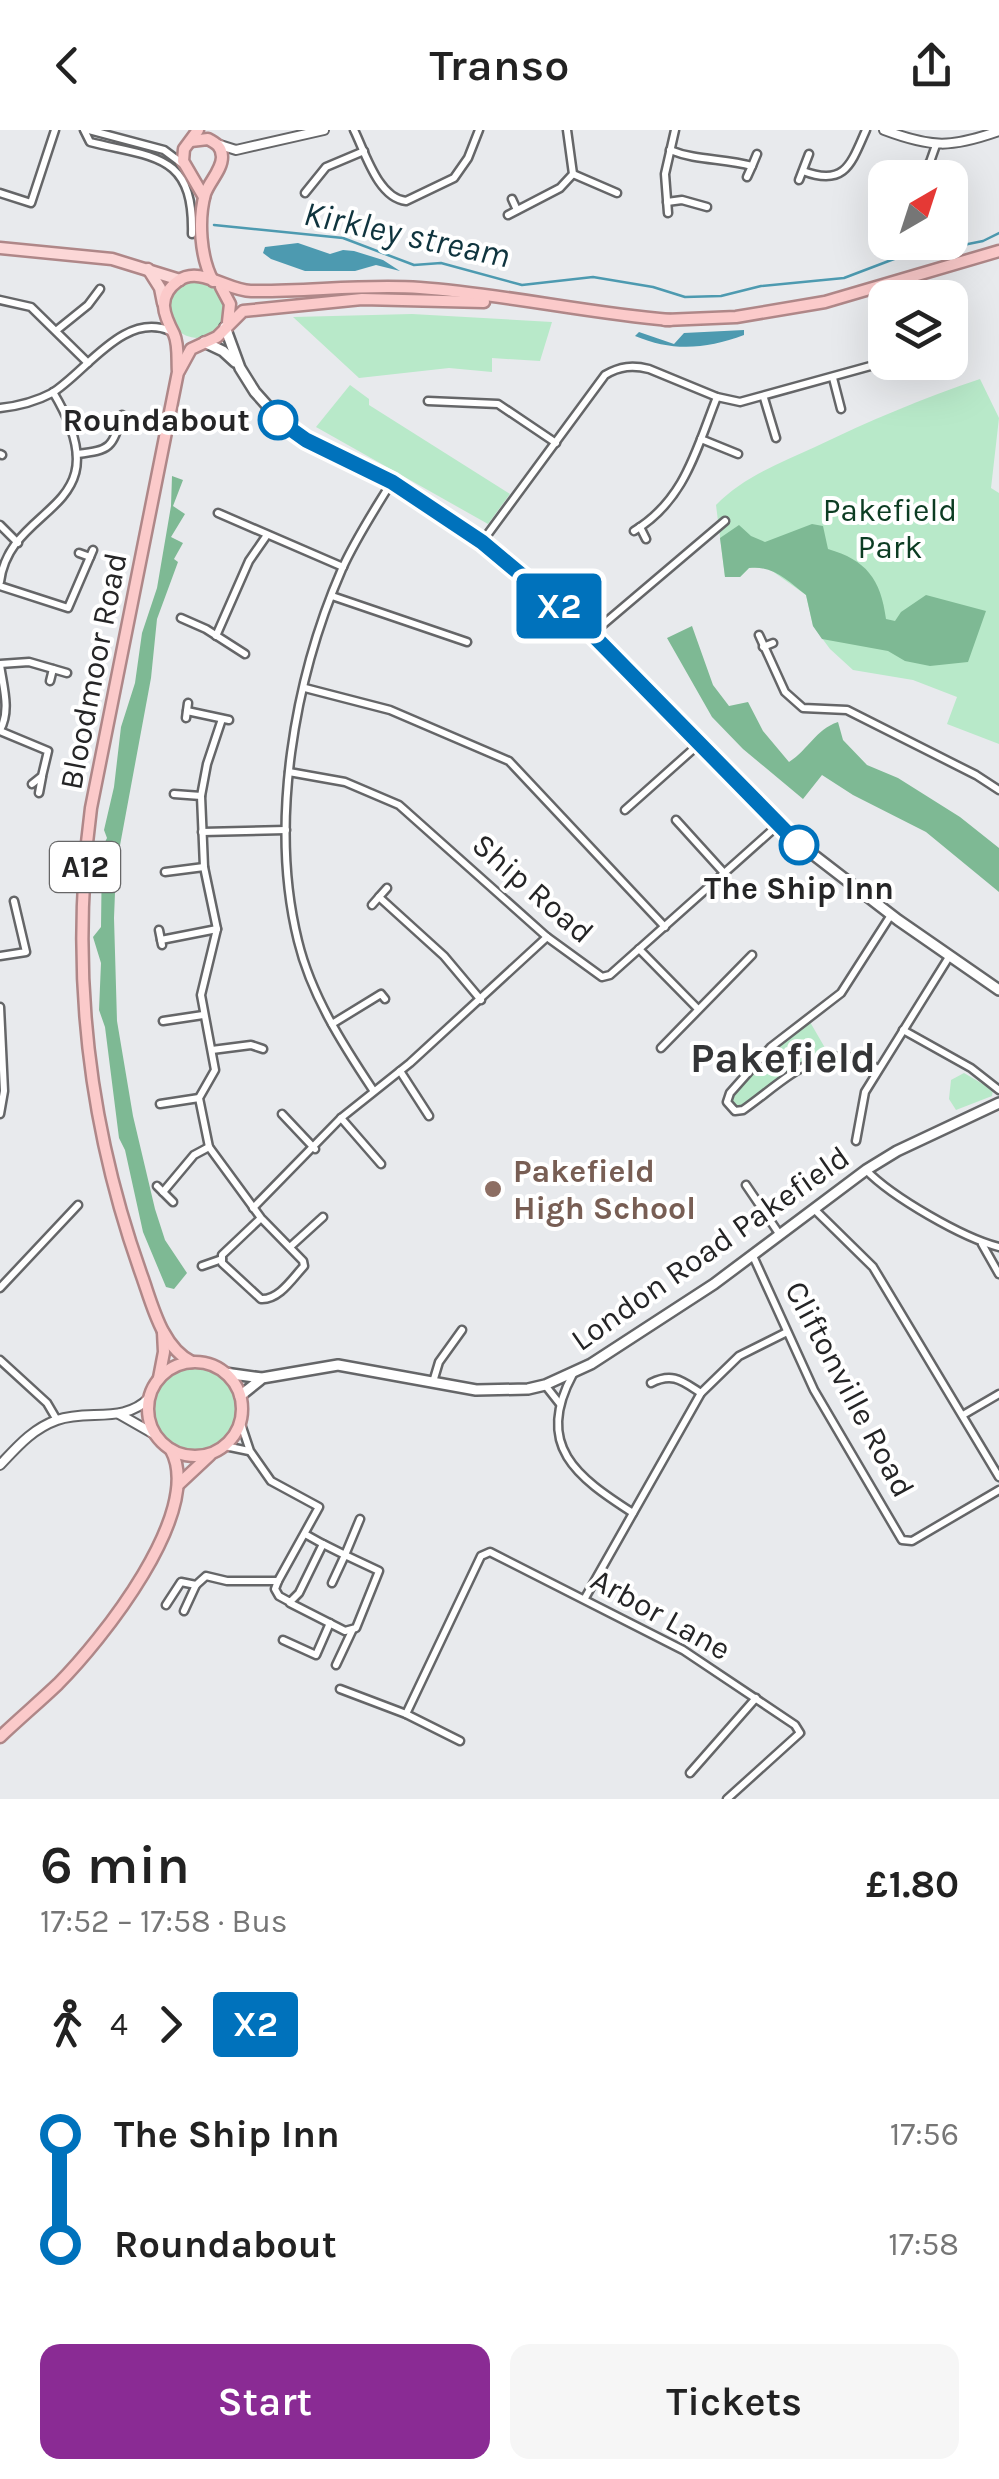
<!DOCTYPE html>
<html lang="en">
<head>
<meta charset="utf-8">
<style>
  :root { --surface:#fff; --page:#f6f6f6; --text:#222; --muted:#767676; --accent:#8a2b94 }
  body { margin:0; font-family:Karla,sans-serif; background:var(--page); color:var(--text); height:100vh; display:flex; flex-direction:column; font-size:38px; white-space:nowrap }
  * { box-sizing:border-box; margin:0 }
  p { font-size:32px; color:var(--muted) }
  .icon { flex:none; width:55px; height:55px; fill:none; stroke:currentColor; stroke-width:2; stroke-linecap:round; stroke-linejoin:round }
  .map { position:relative; height:1669px; overflow:hidden }
  .side { display:flex; flex-direction:column; background:var(--surface); flex:1 }
  .side>* { flex:none }
  .badge { padding:0 20px; border-radius:8px; font-size:35px; line-height:65px }
  .needle { width:65px; rotate:39deg }
  .controls { position:absolute; left:868px; top:30px; display:grid; gap:20px }
  .controls a { display:grid; place-items:center; width:100px; height:100px; border-radius:20px; background:var(--surface); box-shadow:0 10px 40px #0002; font-size:50px }
  .map>.badge { position:absolute; translate:-50% -50%; box-shadow:0 0 0 5px #fff }
  .legs { display:flex; align-items:center; gap:15px; height:110px; padding:0 40px; font-size:32px }
  .legs p { margin-inline-start:auto }
  .summary { display:flex; align-items:center; justify-content:space-between; height:170px; padding:0 40px }
  h1 { font-size:55px; font-weight:600; line-height:75px }
  .cta { display:flex; gap:20px; margin-top:auto; padding:20px 40px }
  .cta a { flex:1; height:115px; border-radius:20px; background:var(--accent); color:#fff; font-size:40px; font-weight:600; line-height:115px; text-align:center }
  .cta a+a { background:var(--page); color:var(--text) }
  ul { padding:0 40px; list-style:none }
  li { display:flex; align-items:center; gap:35px; height:110px; font-size:38px }
  li i { display:grid; place-items:center; width:15px; height:100%; margin:0 12px; background:currentColor }
  li i::after { content:''; width:25px; height:25px; margin:-12px; border:8px solid; border-radius:50%; background:var(--surface) }
  li p { margin-inline-start:auto }
  li:first-child i { background:linear-gradient(#0000 50%,currentColor 0) }
  li:last-child i { background:linear-gradient(currentColor 50%,#0000 0) }
  header { display:flex; justify-content:space-between; align-items:center; height:130px; padding:0 40px; background:var(--surface); font-size:45px; font-weight:600 }
  .map>svg:first-child { display:block }
  .green { fill:#b8e9c9 }
  .forest { fill:#7eb994 }
  .water { fill:#4d9ab0 }
  .lines { fill:none; stroke-linecap:round; stroke-linejoin:round }
  .stream { stroke:#4d9ab0; stroke-width:2.5 }
  .minor-casing { stroke:#656668; stroke-width:11 }
  .tertiary-casing { stroke:#656668; stroke-width:12 }
  .secondary-casing { stroke:#656668; stroke-width:14 }
  .primary-casing { stroke:#af8788; stroke-width:15 }
  .trunk-casing { stroke:#af8788; stroke-width:15 }
  .minor { stroke:#fff; stroke-width:6 }
  .tertiary { stroke:#fff; stroke-width:8 }
  .secondary { stroke:#fff; stroke-width:9 }
  .primary { stroke:#fcd7d7; stroke-width:10 }
  .trunk { stroke:#fbcaca; stroke-width:10 }
  .line-1-casing { stroke:#fff; stroke-width:22 }
  .line-1 { stroke:#0072bc; stroke-width:15 }
  .stop-1-dot { fill:#fff; stroke:#0072bc; stroke-width:5 }
  .education-dot { fill:#8d6e63; stroke:#fff; stroke-width:4 }
  .labels { text-anchor:middle; stroke-width:8; stroke-linejoin:round; paint-order:stroke }
  .shield { fill:#fff; stroke:#666667; stroke-width:2.5 }
  .shield-label { font-size:30px; font-weight:bold; fill:#252526 }
  .stop-label { font-size:32px; font-weight:bold; fill:#252526; stroke:#fff; text-anchor:end }
  .park-label { font-size:32px; fill:#0c3c23; stroke:#fff }
  .street-label { font-size:32px; fill:#252526; stroke:#fff }
  .education-label { font-size:32px; font-weight:bold; fill:#785e54; stroke:#fff; text-anchor:start }
  .water-label { font-size:35px; font-style:italic; fill:#0f343e; stroke:#fff }
  .district-label { font-size:42px; font-weight:bold; fill:#343537; stroke:#fff }
</style>
</head>
<body>
<header><svg class="icon" aria-label="back" viewBox="0 0 24 24"><path d="M15 5l-7 7 7 7"/></svg>Transo<svg class="icon" aria-label="share" viewBox="0 0 24 24"><path d="M12 15V3M7 8l5-5 5 5M5 13v7h14v-7"/></svg></header>
<div class="map">
<svg width="999" height="1669" viewBox="0 0 999 1669">
  <rect width="100%" height="100%" fill="#e8eaed"/>
  <g class="green">
    <circle cx="197" cy="180" r="28"/>
    <path d="M 412,184 L 552,192 L 540,231 L 492,228 L 492,242 L 449,238 L 359,248 L 293,187 Z"/>
    <path d="M 980,249 L 999,288 L 991,358 L 999,363 L 999,614 L 947,594 L 957,567 L 913,550 L 853,540 L 830,519 L 813,496 L 806,465 L 765,436 L 749,438 L 740,447 L 725,447 L 716,375 C 743,347 780,333 815,317 C 869,291 923,268 980,249 Z"/>
    <path d="M 350,255 L 369,269 L 369,275 L 510,364 L 488,394 L 316,297 Z"/>
    <path d="M 810,892 L 828,923 L 811,928 L 744,976 L 734,978 L 730,974 L 733,964 L 776,916 Z"/>
    <path d="M 964,943 L 993,960 L 992,966 L 956,980 L 949,969 L 951,950 Z"/>
    <circle cx="195" cy="1280" r="42"/>
  </g>
  <g class="forest">
    <path d="M 172,346 L 183,350 L 173,376 L 185,384 L 171,407 L 183,413 L 174,429 L 178,432 L 157,489 L 151,548 L 116,737 L 114,788 L 117,891 L 133,986 L 155,1079 L 165,1110 L 187,1143 L 174,1159 L 166,1157 L 143,1102 L 125,1020 L 119,1008 L 105,897 L 99,880 L 101,833 L 93,807 L 101,797 L 102,718 L 107,708 L 104,700 L 114,657 L 121,597 L 135,553 L 142,503 L 157,458 L 171,376 Z"/>
    <path d="M 812,394 L 823,396 L 828,419 C 866,430 881,449 886,489 L 895,491 L 901,482 L 926,465 L 986,481 L 968,532 L 930,536 L 905,531 L 888,521 L 822,509 L 813,496 L 806,465 C 788,451 773,435 749,438 L 740,447 L 725,447 L 720,408 L 739,395 L 751,406 L 765,412 Z"/>
    <path d="M 692,496 L 713,555 L 729,576 L 748,572 L 763,601 L 789,632 C 809,619 815,600 838,592 L 843,610 L 867,635 L 898,648 L 960,687 L 999,718 L 999,762 L 926,702 L 853,665 L 822,645 L 803,669 L 743,619 L 712,587 L 667,508 Z"/>
  </g>
  <g class="water">
    <path d="M 298,113 L 330,124 L 343,120 L 354,121 L 383,130 L 400,141 L 376,135 L 355,141 L 305,141 L 271,129 L 263,123 L 265,117 Z"/>
    <path d="M 744,200 L 744,205 C 706,219 673,222 635,206 L 639,202 L 674,214 L 684,203 Z"/>
  </g>
  <g class="lines">
    <path class="stream" d="M 214,95 L 343,108 L 414,135 L 441,133 L 522,155 L 593,147 L 653,157 L 685,167 L 721,166 L 761,156 L 844,148 L 894,129 L 983,111 L 999,103"/>
    <g class="minor-casing">
      <g id="minor">
        <path d="M 84,0 L 90,12 C 154,28 194,23 192,104"/>
        <path d="M 89,0 L 164,20 L 184,35"/>
        <path d="M 354,0 C 365,22 378,68 406,71 L 454,48 L 468,28 L 479,0"/>
        <path d="M 670,20 C 697,31 724,28 752,36 L 757,24"/>
        <path d="M 803,41 C 845,57 851,34 866,0"/>
        <path d="M 573,44 L 617,63"/>
        <path d="M 747,47 L 752,36"/>
        <path d="M 917,48 L 930,32 L 936,15"/>
        <path d="M 799,50 L 809,24"/>
        <path d="M 0,63 L 31,73 L 55,0"/>
        <path d="M 305,63 L 326,37 L 364,21"/>
        <path d="M 512,69 L 517,80"/>
        <path d="M 667,72 L 682,70 L 707,77"/>
        <path d="M 668,83 L 665,44 L 675,0"/>
        <path d="M 508,85 L 560,58 L 573,44 L 567,0"/>
        <path d="M 0,170 L 31,177 L 88,233"/>
        <path d="M 57,200 L 88,175 L 100,159"/>
        <path d="M 833,248 L 841,279"/>
        <path d="M 764,268 L 776,308"/>
        <path d="M 428,271 L 498,274 L 556,313"/>
        <path d="M 0,278 C 19,276 35,272 52,263 C 86,242 124,181 170,201"/>
        <path d="M 701,309 L 738,324"/>
        <path d="M 0,324 L 2,325"/>
        <path d="M 77,324 C 111,320 112,318 122,285"/>
        <path d="M 218,383 L 343,437"/>
        <path d="M 0,395 L 18,413"/>
        <path d="M 640,397 L 646,409"/>
        <path d="M 634,401 C 685,370 696,320 717,267"/>
        <path d="M 482,412 L 605,245 C 620,236 633,235 649,239 L 717,267 L 740,272 L 885,232"/>
        <path d="M 79,423 L 90,427"/>
        <path d="M 0,452 C 10,371 126,383 53,262"/>
        <path d="M 0,456 L 68,478 L 93,420"/>
        <path d="M 332,466 L 467,512"/>
        <path d="M 181,488 L 206,499 L 245,524"/>
        <path d="M 593,503 L 725,391"/>
        <path d="M 759,505 L 785,562 L 803,578 L 847,580 L 976,645 L 999,660"/>
        <path d="M 216,506 L 249,431 L 267,405"/>
        <path d="M 763,517 L 773,513"/>
        <path d="M 0,534 L 29,532 L 67,543"/>
        <path d="M 0,535 C 3,556 11,581 0,600"/>
        <path d="M 50,551 L 53,539"/>
        <path d="M 305,558 L 390,580 L 509,631 L 665,797"/>
        <path d="M 187,581 L 229,590"/>
        <path d="M 186,588 L 188,573"/>
        <path d="M 222,589 L 207,634 L 201,666 L 204,737 L 217,799 L 201,865 L 215,940 L 199,968 L 209,1017 L 261,1088 L 303,1131 L 304,1136 C 292,1149 279,1170 261,1169 L 222,1133 L 222,1125 L 261,1088"/>
        <path d="M 0,601 L 48,621 L 42,646 L 32,654"/>
        <path d="M 289,642 L 345,652 L 399,675 L 547,807 L 602,847 L 610,845 L 777,696"/>
        <path d="M 39,663 L 42,647"/>
        <path d="M 174,664 L 201,666"/>
        <path d="M 625,680 L 699,614"/>
        <path d="M 676,690 L 725,744"/>
        <path d="M 202,702 L 286,700"/>
        <path d="M 165,742 L 204,737"/>
        <path d="M 387,758 L 379,767 L 444,826 L 481,870"/>
        <path d="M 372,775 L 379,767"/>
        <path d="M 159,800 L 162,815"/>
        <path d="M 161,810 L 217,799"/>
        <path d="M 639,819 L 698,879"/>
        <path d="M 0,826 L 26,822 L 14,771"/>
        <path d="M 0,877 L 4,961 L 0,984"/>
        <path d="M 163,891 L 203,885"/>
        <path d="M 332,894 L 381,864 L 385,869"/>
        <path d="M 903,900 L 971,938 L 999,960"/>
        <path d="M 661,918 L 752,825"/>
        <path d="M 212,920 L 251,915 L 263,919"/>
        <path d="M 878,939 C 825,904 786,950 743,980 L 735,981 L 727,972 L 730,963 L 771,917 L 841,863 L 891,785"/>
        <path d="M 400,941 L 429,986"/>
        <path d="M 373,960 C 343,915 311,865 298,811 C 269,694 294,549 342,439 C 356,408 374,381 391,353"/>
        <path d="M 160,974 L 199,968"/>
        <path d="M 282,984 L 315,1019"/>
        <path d="M 341,988 L 381,1034"/>
        <path d="M 856,1011 L 865,962 L 949,827"/>
        <path d="M 866,1040 C 892,1067 963,1108 999,1117"/>
        <path d="M 746,1055 L 780,1105"/>
        <path d="M 157,1056 L 173,1072"/>
        <path d="M 163,1062 L 194,1025 L 209,1017"/>
        <path d="M 253,1078 L 341,988 L 410,933 L 547,807"/>
        <path d="M 814,1079 L 873,1137 L 999,1347"/>
        <path d="M 982,1114 L 999,1144"/>
        <path d="M 290,1117 L 323,1087"/>
        <path d="M 753,1126 L 814,1260 L 902,1410 L 912,1411 L 999,1360"/>
        <path d="M 202,1136 L 222,1129"/>
        <path d="M 0,1158 L 78,1075"/>
        <path d="M 0,1230 L 47,1273 L 57,1290"/>
        <path d="M 573,1244 C 534,1316 577,1347 633,1383"/>
        <path d="M 433,1252 L 439,1232 L 462,1200"/>
        <path d="M 651,1253 C 673,1242 682,1251 701,1263"/>
        <path d="M 545,1255 L 560,1274"/>
        <path d="M 963,1285 L 999,1264"/>
        <path d="M 240,1291 L 250,1321 L 271,1351 L 319,1377 L 278,1451 L 275,1459 L 279,1466 L 290,1472 L 299,1463 L 323,1414 L 305,1404"/>
        <path d="M 225,1316 L 249,1321"/>
        <path d="M 323,1414 L 345,1425 L 360,1389"/>
        <path d="M 585,1468 L 701,1263 L 739,1226 L 787,1202"/>
        <path d="M 290,1473 L 345,1501 L 356,1498 L 379,1441 L 345,1425 L 332,1453"/>
        <path d="M 166,1475 L 181,1452 L 196,1455 L 206,1446 L 227,1451 L 278,1451"/>
        <path d="M 184,1481 L 196,1455"/>
        <path d="M 283,1510 L 316,1525 L 330,1493"/>
        <path d="M 336,1535 L 352,1501"/>
        <path d="M 340,1559 L 406,1584 L 460,1611"/>
        <path d="M 406,1584 L 481,1426 L 490,1422 L 683,1520 L 795,1595 L 800,1603 L 727,1669"/>
        <path d="M 690,1643 L 756,1568"/>
      </g>
    </g>
    <g class="tertiary-casing">
      <g id="tertiary">
        <path d="M 884,0 C 932,18 951,18 999,1"/>
        <path d="M 217,14 L 236,20 L 324,0"/>
        <path d="M 119,1284 L 154,1304"/>
        <path d="M 0,1335 C 17,1317 32,1299 57,1290 C 88,1279 124,1294 149,1268"/>
      </g>
    </g>
    <g class="secondary-casing">
      <g id="secondary">
        <path d="M 225,197 L 240,238 L 255,262 L 289,300 L 391,353 L 482,412 L 592,503 L 793,709 L 898,790 L 999,860"/>
        <path d="M 204,212 L 223,221 L 235,232"/>
        <path d="M 225,1243 L 262,1248 L 338,1235 L 476,1260 L 528,1259 L 545,1255 L 591,1234 L 714,1154 L 866,1040 L 897,1021 L 999,973"/>
        <path d="M 240,1266 L 260,1250"/>
      </g>
    </g>
    <g class="primary-casing">
      <g id="primary">
        <path d="M 0,118 L 112,129 L 180,150"/>
        <path d="M 148,139 L 160,158 L 163,173"/>
      </g>
    </g>
    <g class="trunk-casing">
      <g id="trunk">
        <path d="M 198,0 L 184,19 L 183,31 L 204,67"/>
        <path d="M 191,11 L 208,9 C 216,13 222,17 222,27 C 222,40 209,52 205,64 C 198,89 200,127 213,151"/>
        <path d="M 221,157 L 230,174 L 228,192"/>
        <path d="M 665,190 L 736,187 L 825,172 L 999,121"/>
        <path d="M 179,241 L 191,219 L 217,207 L 243,181 L 362,169 L 484,172"/>
        <path d="M 192,1232 C 163,1218 153,1178 143,1149 C 88,997 70,838 91,678 L 178,242 C 177,231 179,215 174,204 C 164,185 156,167 178,151 C 199,135 228,161 251,161 C 307,162 363,154 420,158 C 504,164 586,183 670,190"/>
        <circle cx="195" cy="1279" r="47"/>
        <path d="M 159,1248 L 164,1222 L 163,1202"/>
        <path d="M 179,1354 L 210,1325"/>
        <path d="M 0,1607 C 19,1589 39,1572 58,1554 C 100,1512 205,1382 171,1320"/>
      </g>
    </g>
    <use href="#minor" class="minor"/>
    <use href="#tertiary" class="tertiary"/>
    <use href="#secondary" class="secondary"/>
    <use href="#primary" class="primary"/>
    <use href="#trunk" class="trunk"/>
  </g>
  <g class="lines">
    <g class="line-1-casing">
      <path id="line-1" d="M 278,290 L 306,310 L 392,352 L 482,412 L 592,504 L 799,715"/>
    </g>
    <use href="#line-1" class="line-1"/>
  </g>
  <g class="stop-1-dot">
    <circle cx="278" cy="290" r="18"/>
    <circle cx="799" cy="715" r="18"/>
  </g>
  <circle class="education-dot" cx="493" cy="1059" r="10"/>
  <g class="labels">
    <rect class="shield" x="50" y="712" width="70" height="50" rx="8"/>
    <g class="shield-label">
      <text x="85" y="747">A12</text>
    </g>
    <g class="stop-label">
      <text x="250" y="301">Roundabout</text>
      <text x="799" y="769" text-anchor="middle">The Ship Inn</text>
    </g>
    <g class="park-label">
      <text x="890" y="391">Pakefield<tspan x="890" dy="37">Park</tspan></text>
    </g>
    <g class="street-label">
      <text transform="translate(93 541) rotate(-79)" y="11">Bloodmoor Road</text>
      <text transform="translate(533 758) rotate(41)" y="11">Ship Road</text>
      <text transform="translate(710 1118) rotate(-35)" y="11">London Road Pakefield</text>
      <text transform="translate(850 1259) rotate(62)" y="11">Cliftonville Road</text>
      <text transform="translate(661 1484) rotate(29)" y="11">Arbor Lane</text>
    </g>
    <g class="education-label">
      <text x="513" y="1052">Pakefield<tspan x="513" dy="37">High School</tspan></text>
    </g>
    <g class="water-label">
      <text transform="translate(407 104) rotate(12)" y="12">Kirkley stream</text>
    </g>
    <g class="district-label">
      <text x="783" y="942">Pakefield</text>
    </g>
  </g>
</svg>
<div class="controls">
<a><svg class="needle" viewBox="-14 -14 28 28"><path d="M0-13l5 13h-10z" fill="#e53935"/><path d="M0 13l5-13h-10z" fill="#767676"/></svg></a>
<a><svg class="icon" aria-label="layers" viewBox="0 0 24 24"><path d="M12 4l9 5-9 5-9-5zM3 14l9 5 9-5"/></svg></a>
</div>
<b class="badge" style="left:559px;top:476px;background:#0072bc;color:#fff">X2</b>
</div>
<section class="side">
<div class="summary"><div><h1>6 min</h1><p>17:52 – 17:58 · Bus</p></div><b>£1.80</b></div>
<div class="legs"><svg class="icon" aria-label="walk" viewBox="0 0 24 24"><circle cx="13" cy="4" r="2"/><path d="M13 8l-2 6 4 7M11 14l-3 7M7 12l3-4h3l4 4"/></svg>4<svg class="icon" aria-label="forward" viewBox="0 0 24 24"><path d="M9 5l7 7-7 7"/></svg><b class="badge" style="background:#0072bc;color:#fff">X2</b></div>
<ul>
<li><i style="color:#0072bc"></i><b>The Ship Inn</b><p>17:56</p></li>
<li><i style="color:#0072bc"></i><b>Roundabout</b><p>17:58</p></li>
</ul>
<div class="cta"><a>Start</a><a>Tickets</a></div>
</section>
</body>
</html>
